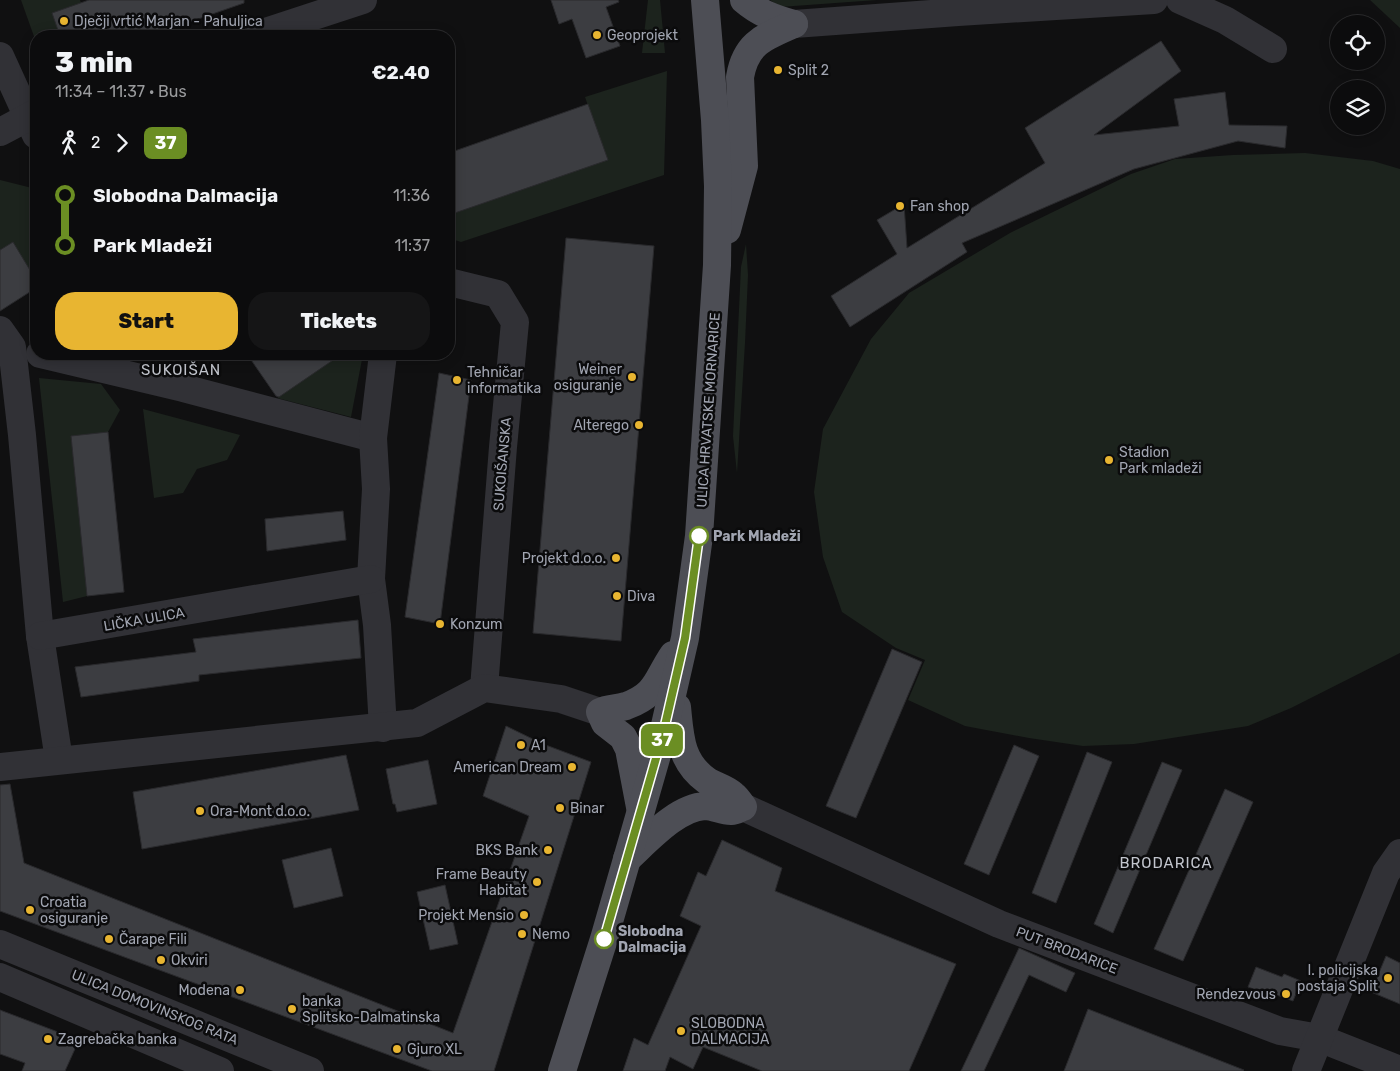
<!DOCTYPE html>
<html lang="en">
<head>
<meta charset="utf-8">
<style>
  :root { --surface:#0c0c0d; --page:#151516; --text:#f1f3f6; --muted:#9a9b9d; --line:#2c2c2e; --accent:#e8b531 }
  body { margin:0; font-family:Rubik,sans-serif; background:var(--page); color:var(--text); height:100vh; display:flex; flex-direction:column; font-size:19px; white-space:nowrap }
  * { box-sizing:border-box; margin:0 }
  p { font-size:16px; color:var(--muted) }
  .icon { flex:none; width:28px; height:28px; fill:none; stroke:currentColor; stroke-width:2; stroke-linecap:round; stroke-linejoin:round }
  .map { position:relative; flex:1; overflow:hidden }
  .side { position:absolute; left:30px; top:30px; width:425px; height:330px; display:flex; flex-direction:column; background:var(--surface); border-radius:20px; box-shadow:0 2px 12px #0003,0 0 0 1px var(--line) }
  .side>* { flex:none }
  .badge { padding:0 10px; border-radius:8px; font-size:18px; line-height:32px }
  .fabs { position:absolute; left:1330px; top:15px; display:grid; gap:10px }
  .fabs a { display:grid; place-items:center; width:55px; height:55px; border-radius:50%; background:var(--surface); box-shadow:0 2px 12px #0003,0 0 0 1px var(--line); font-size:25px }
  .map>.badge { position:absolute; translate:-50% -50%; box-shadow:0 0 0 2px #fff }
  .legs { display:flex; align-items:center; gap:8px; height:55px; padding:0 25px; font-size:16px }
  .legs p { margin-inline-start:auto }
  .summary { display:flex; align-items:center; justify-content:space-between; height:85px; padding:0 25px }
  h1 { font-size:28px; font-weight:800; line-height:38px }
  .primary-button { display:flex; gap:10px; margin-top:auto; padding:10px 25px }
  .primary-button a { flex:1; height:58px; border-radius:20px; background:var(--accent); color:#111; font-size:20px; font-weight:800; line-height:58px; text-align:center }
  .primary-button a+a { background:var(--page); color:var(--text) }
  ul { padding:0 25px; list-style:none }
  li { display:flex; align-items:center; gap:18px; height:50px; font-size:19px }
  li i { display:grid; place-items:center; width:8px; height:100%; margin:0 6px; background:currentColor }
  li i::after { content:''; width:12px; height:12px; margin:-6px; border:4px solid; border-radius:50%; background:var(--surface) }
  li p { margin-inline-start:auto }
  li:first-child i { background:linear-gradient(#0000 50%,currentColor 0) }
  li:last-child i { background:linear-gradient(currentColor 50%,#0000 0) }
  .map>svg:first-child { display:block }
  .green { fill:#1c231d }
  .building { fill:#3c3d41; stroke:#2a2a2d }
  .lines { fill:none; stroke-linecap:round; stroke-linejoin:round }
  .minor { stroke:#313136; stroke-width:28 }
  .major { stroke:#4d4e55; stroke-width:28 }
  .line-1-casing { stroke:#fff; stroke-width:11 }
  .line-1 { stroke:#6b8e23; stroke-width:8 }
  .poi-dot { fill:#e8b531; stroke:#0b0b0c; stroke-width:2 }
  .stop-1-dot { fill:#fff; stroke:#6b8e23; stroke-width:2.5 }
  .labels { text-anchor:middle; stroke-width:5; stroke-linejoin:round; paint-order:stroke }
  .poi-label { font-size:14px; fill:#a1a5b1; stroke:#0b0b0c; text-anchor:start }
  .street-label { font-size:14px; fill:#a1a5b1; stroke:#0b0b0c }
  .stop-label { font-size:14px; font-weight:bold; fill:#a1a5b1; stroke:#0b0b0c; text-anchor:start }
  .neighbourhood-label { font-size:15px; letter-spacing:1px; fill:#c2c5cd; stroke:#0b0b0c }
</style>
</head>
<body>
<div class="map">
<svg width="1400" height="1071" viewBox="0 0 1400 1071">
  <rect width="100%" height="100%" fill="#101011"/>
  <g class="green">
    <path d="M 21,0 L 80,0 L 81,3 L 52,13 L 60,36 L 36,36 L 36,42 Z"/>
    <path d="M 648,0 L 660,0 L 665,53 L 642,53 Z"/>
    <path d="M 770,0 L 877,0 L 780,7 Z"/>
    <path d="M 1370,0 L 1400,0 L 1400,28 Z"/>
    <path d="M 667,71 L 664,175 L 461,242 L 449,238 L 449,215 L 607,160 L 585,97 Z"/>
    <path d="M 1305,153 L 1373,161 L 1400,169 L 1400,653 L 1291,708 L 1248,726 L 1134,744 L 1083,746 L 1029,738 L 965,726 L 908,700 L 925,660 L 896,648 L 842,612 L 823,557 L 814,492 L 823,429 L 871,339 L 909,293 L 1010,233 L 1131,174 L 1175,159 L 1233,155 Z"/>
    <path d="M 0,180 L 36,189 L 36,280 L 13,243 L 0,250 Z"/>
    <path d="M 746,244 L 748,275 L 745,343 L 737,473 L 733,436 L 741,267 Z"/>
    <path d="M 321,354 L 363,354 L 351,417 L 277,398 L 327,364 Z"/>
    <path d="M 39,378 L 101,384 L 120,410 L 108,432 L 71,436 L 87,596 L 63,602 Z"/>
    <path d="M 143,409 L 240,435 L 227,460 L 197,469 L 183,493 L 154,498 Z"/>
  </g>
  <g class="building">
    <path d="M 89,0 L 244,0 L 244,3 L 149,36 L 60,36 L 52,13 Z"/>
    <path d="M 551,0 L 618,0 L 619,2 L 606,7 L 620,46 L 586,58 L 572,19 L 559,24 Z"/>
    <path d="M 1161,41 L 1181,71 L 1094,135 L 1179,126 L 1174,99 L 1225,92 L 1229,125 L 1287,126 L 1285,148 L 1238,141 L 1134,169 L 962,243 L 967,252 L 850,327 L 831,296 L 897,254 L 877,220 L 904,204 L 907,248 L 1045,163 L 1025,128 Z"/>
    <path d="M 588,104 L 608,160 L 449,215 L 449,153 Z"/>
    <path d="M 566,238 L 654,246 L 621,641 L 533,633 Z"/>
    <path d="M 13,242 L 36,280 L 36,288 L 0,311 L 0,250 Z"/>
    <path d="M 247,354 L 342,354 L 279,397 L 276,396 Z"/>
    <path d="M 439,373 L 471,380 L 440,624 L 405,617 Z"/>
    <path d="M 108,432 L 124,592 L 87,596 L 71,436 Z"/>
    <path d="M 343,511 L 346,540 L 267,551 L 265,519 Z"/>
    <path d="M 358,620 L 361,658 L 199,675 L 199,681 L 81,697 L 75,667 L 196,652 L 193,639 Z"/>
    <path d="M 892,649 L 922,662 L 856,818 L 826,806 Z"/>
    <path d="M 506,726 L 543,744 L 591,762 L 494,1071 L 432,1071 L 0,911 L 0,785 L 10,784 L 24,863 L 453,1033 L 529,816 L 483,796 Z"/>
    <path d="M 1014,745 L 1039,756 L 989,875 L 964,864 Z"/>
    <path d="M 1087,752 L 1112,762 L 1056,903 L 1032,893 Z"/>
    <path d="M 346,755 L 359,810 L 142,849 L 133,792 Z"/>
    <path d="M 428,760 L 437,804 L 397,812 L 395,804 L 393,804 L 386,769 Z"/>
    <path d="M 1162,762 L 1182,770 L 1113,933 L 1094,924 Z"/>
    <path d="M 1225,789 L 1253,802 L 1183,961 L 1154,949 Z"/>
    <path d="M 722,840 L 782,868 L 775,891 L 956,964 L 909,1071 L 762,1071 L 703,1047 L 693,1069 L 670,1057 L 665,1071 L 623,1071 L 634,1038 L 648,1045 L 701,926 L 680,916 L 698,872 L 706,876 Z"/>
    <path d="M 331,848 L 343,896 L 294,908 L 282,860 Z"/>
    <path d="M 445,885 L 458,944 L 430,950 L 417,892 Z"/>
    <path d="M 1019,948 L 1075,973 L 1066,992 L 1029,975 L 984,1071 L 961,1071 Z"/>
    <path d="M 1386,956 L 1400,963 L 1400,1004 L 1371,992 Z"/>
    <path d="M 1256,967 L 1282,977 L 1284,974 L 1301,981 L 1293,1001 L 1266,991 L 1265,993 L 1248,987 Z"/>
    <path d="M 1088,1009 L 1244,1070 L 1243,1071 L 1064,1071 Z"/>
    <path d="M 0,1010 L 79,1040 L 65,1071 L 22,1071 L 25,1063 L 0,1054 Z"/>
  </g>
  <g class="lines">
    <g class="minor">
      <path d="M 1180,0 L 1225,20 L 1273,49"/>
      <path d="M 794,24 L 958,12 L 1154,0"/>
      <path d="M 253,36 L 363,0"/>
      <path d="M 0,56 L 36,135"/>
      <path d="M 0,132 L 36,113"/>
      <path d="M 449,282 L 498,294 L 515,322 L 503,447 L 484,688"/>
      <path d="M 0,330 L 12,347 L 22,435 L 40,636 L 59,760"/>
      <path d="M 40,354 L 183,388 L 373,438"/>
      <path d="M 383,354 L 373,438 L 376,489 L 371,579 L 377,625 L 383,728"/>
      <path d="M 40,636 L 371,579"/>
      <path d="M 0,767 L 417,723 L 484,688 L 561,699 L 600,712"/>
      <path d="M 743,807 L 999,924 L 1280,1031 L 1319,1038 L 1400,1070"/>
      <path d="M 0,944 L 310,1071"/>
      <path d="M 0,977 L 220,1071"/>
      <path d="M 1306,1071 L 1386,873 L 1400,853"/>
    </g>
    <g class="major">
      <path d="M 744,0 C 759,13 775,19 794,24"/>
      <path d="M 727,230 L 744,166 L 740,77 C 746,42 765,37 794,24"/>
      <path d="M 640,807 L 629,749 L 623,737 L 605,723 L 600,712 C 608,708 616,709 626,706 C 658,694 656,680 673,655"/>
      <path d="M 627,859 C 647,841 677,807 705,806 C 714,806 724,812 732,811 C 735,811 740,808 743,807 C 740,803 737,798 733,795 C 726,788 714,786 706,780 C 680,761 680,736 677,707"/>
      <path d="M 562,1071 L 604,939 L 663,734 L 685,638 L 699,536 L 717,265 L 718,186 L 715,120 L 705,0"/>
    </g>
  </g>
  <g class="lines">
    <g class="line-1-casing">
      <path id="line-1" d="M 604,939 L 663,734 L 685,638 L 699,536"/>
    </g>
    <use href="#line-1" class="line-1"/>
  </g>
  <g class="poi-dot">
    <circle cx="64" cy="21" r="5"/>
    <circle cx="597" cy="35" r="5"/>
    <circle cx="778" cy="70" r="5"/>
    <circle cx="900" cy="206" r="5"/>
    <circle cx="632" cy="377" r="5"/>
    <circle cx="457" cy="380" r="5"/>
    <circle cx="639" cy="425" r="5"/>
    <circle cx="1109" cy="460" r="5"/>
    <circle cx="616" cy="558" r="5"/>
    <circle cx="617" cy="596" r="5"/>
    <circle cx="440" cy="624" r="5"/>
    <circle cx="521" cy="745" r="5"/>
    <circle cx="572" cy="767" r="5"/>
    <circle cx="560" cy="808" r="5"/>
    <circle cx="200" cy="811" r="5"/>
    <circle cx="548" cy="850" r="5"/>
    <circle cx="537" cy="882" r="5"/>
    <circle cx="30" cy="910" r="5"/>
    <circle cx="524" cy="915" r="5"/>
    <circle cx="522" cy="934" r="5"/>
    <circle cx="109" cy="939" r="5"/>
    <circle cx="161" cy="960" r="5"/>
    <circle cx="1388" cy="978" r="5"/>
    <circle cx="240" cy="990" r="5"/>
    <circle cx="1286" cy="994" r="5"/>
    <circle cx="292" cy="1009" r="5"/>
    <circle cx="681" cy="1031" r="5"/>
    <circle cx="48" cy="1039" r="5"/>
    <circle cx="397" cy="1049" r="5"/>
  </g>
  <g class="stop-1-dot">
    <circle cx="699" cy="536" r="9"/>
    <circle cx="604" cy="939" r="9"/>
  </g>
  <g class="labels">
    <g class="poi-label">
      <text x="74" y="26">Dječji vrtić Marjan - Pahuljica</text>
      <text x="607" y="40">Geoprojekt</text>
      <text x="788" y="75">Split 2</text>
      <text x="910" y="211">Fan shop</text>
      <text x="622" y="374" text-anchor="end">Weiner<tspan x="622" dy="16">osiguranje</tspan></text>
      <text x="467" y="377">Tehničar<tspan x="467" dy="16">informatika</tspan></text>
      <text x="629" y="430" text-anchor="end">Alterego</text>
      <text x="1119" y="457">Stadion<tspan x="1119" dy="16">Park mladeži</tspan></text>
      <text x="606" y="563" text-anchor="end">Projekt d.o.o.</text>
      <text x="627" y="601">Diva</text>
      <text x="450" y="629">Konzum</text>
      <text x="531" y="750">A1</text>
      <text x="562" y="772" text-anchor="end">American Dream</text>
      <text x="570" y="813">Binar</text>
      <text x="210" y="816">Ora-Mont d.o.o.</text>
      <text x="538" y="855" text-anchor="end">BKS Bank</text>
      <text x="527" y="879" text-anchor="end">Frame Beauty<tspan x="527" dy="16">Habitat</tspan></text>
      <text x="40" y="907">Croatia<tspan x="40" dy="16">osiguranje</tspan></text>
      <text x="514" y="920" text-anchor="end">Projekt Mensio</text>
      <text x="532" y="939">Nemo</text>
      <text x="119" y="944">Čarape Fili</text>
      <text x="171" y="965">Okviri</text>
      <text x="1378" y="975" text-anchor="end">I. policijska<tspan x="1378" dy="16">postaja Split</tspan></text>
      <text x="230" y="995" text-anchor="end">Modena</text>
      <text x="1276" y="999" text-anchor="end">Rendezvous</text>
      <text x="302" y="1006">banka<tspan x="302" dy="16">Splitsko-Dalmatinska</tspan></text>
      <text x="691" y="1028">SLOBODNA<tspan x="691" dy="16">DALMACIJA</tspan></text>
      <text x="58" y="1044">Zagrebačka banka</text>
      <text x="407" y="1054">Gjuro XL</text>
    </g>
    <g class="street-label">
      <text transform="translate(708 410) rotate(-86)" y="5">ULICA HRVATSKE MORNARICE</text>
      <text transform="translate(502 464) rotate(-85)" y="5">SUKOIŠANSKA</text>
      <text transform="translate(144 619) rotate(-10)" y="5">LIČKA ULICA</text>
      <text transform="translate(1067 950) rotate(21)" y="5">PUT BRODARICE</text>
      <text transform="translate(155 1007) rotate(22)" y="5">ULICA DOMOVINSKOG RATA</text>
    </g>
    <g class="stop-label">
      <text x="713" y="541">Park Mladeži</text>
      <text x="618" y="936">Slobodna<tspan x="618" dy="16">Dalmacija</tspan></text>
    </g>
    <g class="neighbourhood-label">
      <text x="181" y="375">SUKOIŠAN</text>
      <text x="1166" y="868">BRODARICA</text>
    </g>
  </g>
</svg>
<div class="fabs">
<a><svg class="icon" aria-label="locate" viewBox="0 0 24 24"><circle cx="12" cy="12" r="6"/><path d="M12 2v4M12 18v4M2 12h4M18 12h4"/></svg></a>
<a><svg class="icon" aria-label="layers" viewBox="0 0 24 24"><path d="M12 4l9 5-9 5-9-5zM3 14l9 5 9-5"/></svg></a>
</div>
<b class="badge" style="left:662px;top:740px;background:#6b8e23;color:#fff">37</b>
<section class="side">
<div class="summary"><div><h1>3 min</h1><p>11:34 – 11:37 · Bus</p></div><b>€2.40</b></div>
<div class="legs"><svg class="icon" aria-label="walk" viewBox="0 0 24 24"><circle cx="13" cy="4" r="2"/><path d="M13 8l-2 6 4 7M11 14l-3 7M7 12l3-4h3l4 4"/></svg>2<svg class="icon" aria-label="forward" viewBox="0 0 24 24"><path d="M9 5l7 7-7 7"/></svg><b class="badge" style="background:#6b8e23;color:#fff">37</b></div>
<ul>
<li><i style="color:#6b8e23"></i><b>Slobodna Dalmacija</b><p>11:36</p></li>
<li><i style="color:#6b8e23"></i><b>Park Mladeži</b><p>11:37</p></li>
</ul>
<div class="primary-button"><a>Start</a><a>Tickets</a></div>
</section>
</div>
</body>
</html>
